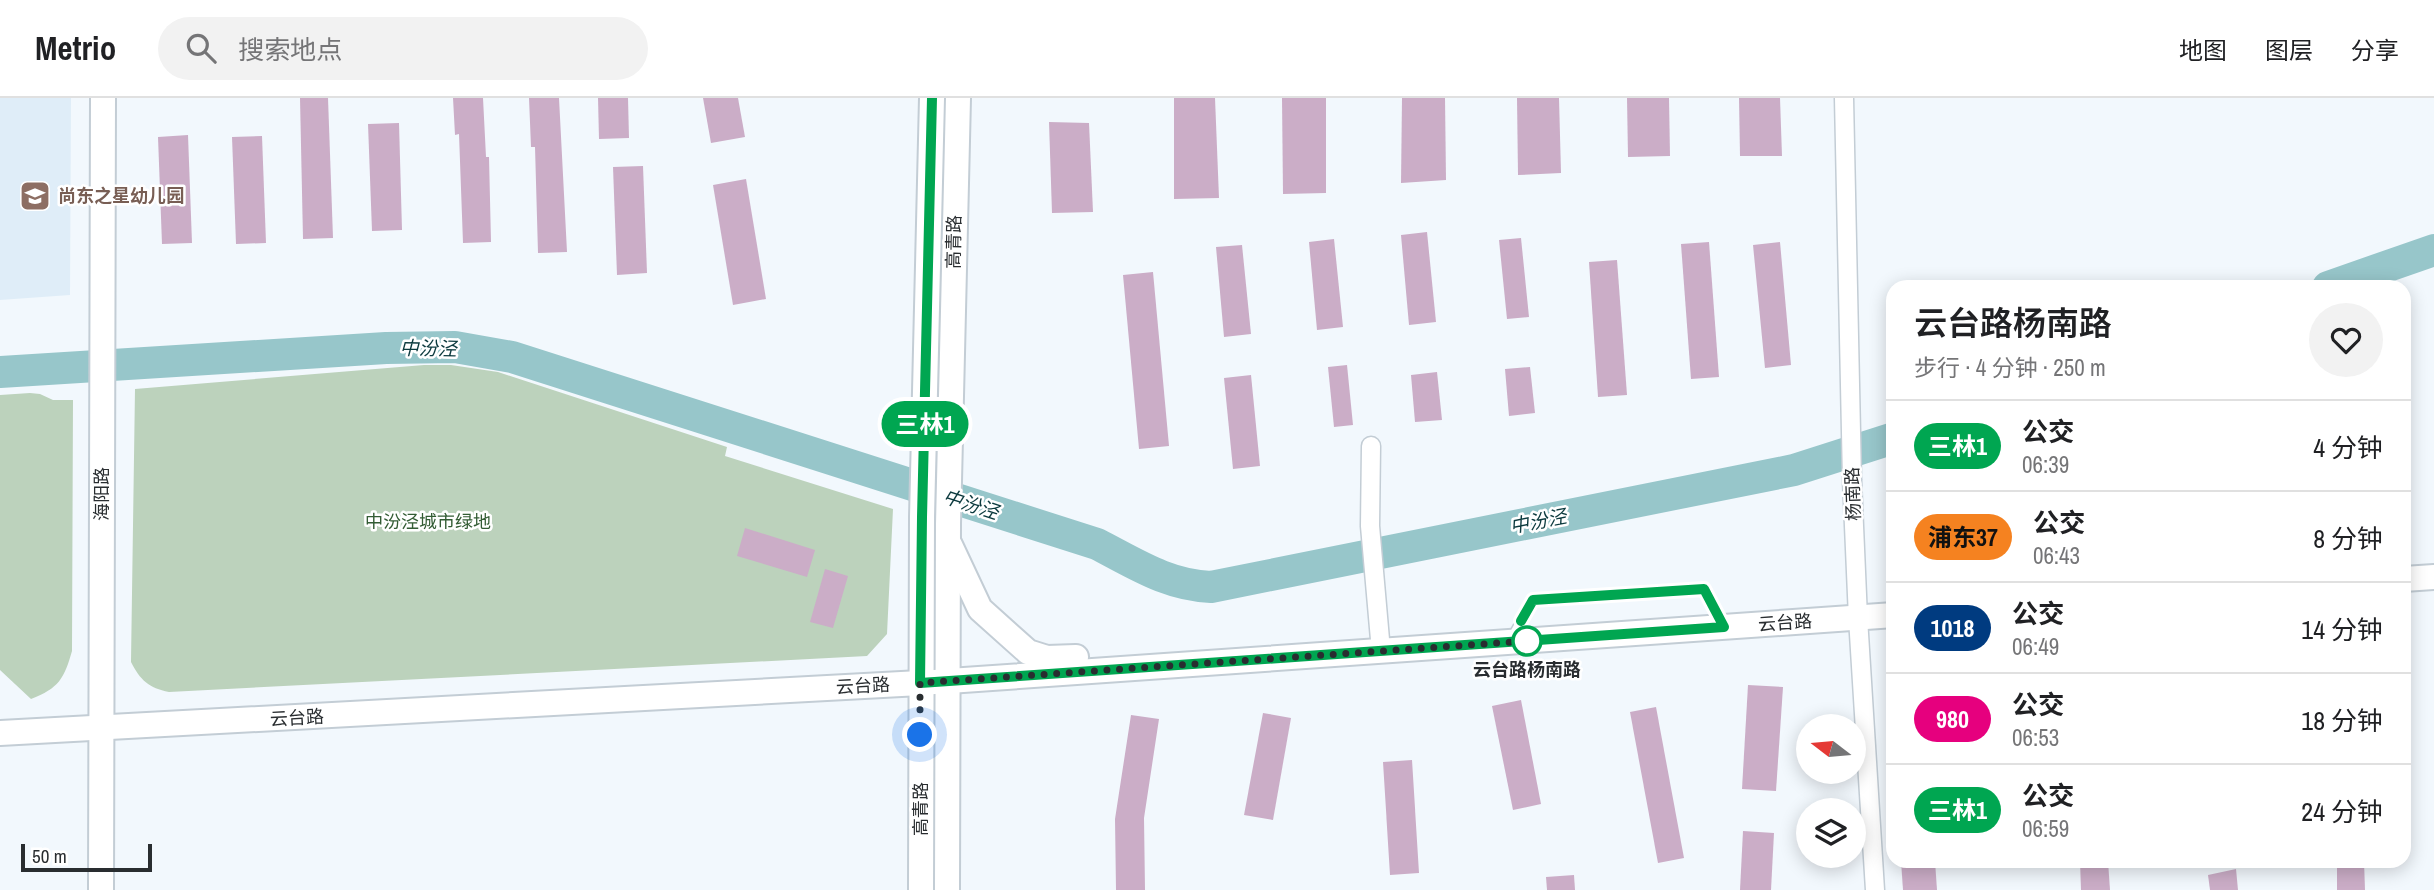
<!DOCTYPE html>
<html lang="zh">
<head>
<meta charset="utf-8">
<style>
  :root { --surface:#fff; --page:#f2f2f2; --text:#202124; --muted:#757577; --line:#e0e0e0 }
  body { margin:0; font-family:"Archivo Narrow","Noto Sans SC",sans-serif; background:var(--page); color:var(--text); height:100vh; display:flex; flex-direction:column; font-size:26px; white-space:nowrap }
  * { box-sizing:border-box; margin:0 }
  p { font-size:23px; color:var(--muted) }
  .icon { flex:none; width:38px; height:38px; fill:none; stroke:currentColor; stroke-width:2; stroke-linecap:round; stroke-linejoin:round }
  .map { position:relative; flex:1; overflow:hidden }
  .details { position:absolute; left:1886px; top:182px; width:525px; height:588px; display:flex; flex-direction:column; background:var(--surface); border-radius:21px; box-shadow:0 4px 18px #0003 }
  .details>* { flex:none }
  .badge { padding:0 14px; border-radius:23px; font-size:24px; line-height:46px }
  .needle { width:46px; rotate:286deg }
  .controls { position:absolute; left:1796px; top:616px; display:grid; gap:14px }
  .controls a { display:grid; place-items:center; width:70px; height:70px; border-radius:50%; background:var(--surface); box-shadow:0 4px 18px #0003; font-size:35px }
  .scale { position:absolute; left:21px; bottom:18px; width:131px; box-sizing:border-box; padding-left:7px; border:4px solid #292d30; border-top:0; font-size:19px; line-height:24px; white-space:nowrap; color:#292d30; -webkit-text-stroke:5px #fff; paint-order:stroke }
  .you { position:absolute; width:35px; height:35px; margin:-18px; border:5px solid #fff; border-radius:50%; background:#1a73e8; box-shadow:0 0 0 10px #1a73e833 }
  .map>.badge { position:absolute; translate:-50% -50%; box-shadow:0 0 0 4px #fff }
  .round { display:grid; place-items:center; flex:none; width:74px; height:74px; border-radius:37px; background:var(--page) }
  .summary { display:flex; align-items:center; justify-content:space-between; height:119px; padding:0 28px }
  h1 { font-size:33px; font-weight:600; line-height:52px }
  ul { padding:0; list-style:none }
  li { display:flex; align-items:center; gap:21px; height:91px; padding:0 28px; border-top:2px solid var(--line) }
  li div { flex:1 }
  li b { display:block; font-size:26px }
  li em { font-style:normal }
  li .badge { min-width:77px; font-weight:700; text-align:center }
  header { display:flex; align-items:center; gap:42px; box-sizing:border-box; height:98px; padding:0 35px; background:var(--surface); border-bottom:2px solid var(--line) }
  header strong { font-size:33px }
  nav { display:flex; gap:38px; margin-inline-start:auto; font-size:24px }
  .search { width:490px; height:63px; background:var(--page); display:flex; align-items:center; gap:18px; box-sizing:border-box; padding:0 24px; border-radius:38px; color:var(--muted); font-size:26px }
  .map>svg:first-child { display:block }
  .built { fill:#dfedf8 }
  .green { fill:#bcd2bc }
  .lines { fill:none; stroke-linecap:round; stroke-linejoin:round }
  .river { stroke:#97c6ca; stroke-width:32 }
  .building { fill:#cbadc7 }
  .lane-casing { stroke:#c3cdd5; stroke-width:12 }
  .street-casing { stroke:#c3cdd5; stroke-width:21 }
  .secondary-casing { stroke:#c3cdd5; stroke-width:28 }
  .lane { stroke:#fff; stroke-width:9 }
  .street { stroke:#fff; stroke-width:18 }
  .secondary { stroke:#fff; stroke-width:24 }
  .line-casing { stroke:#fff; stroke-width:16 }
  .line { stroke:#00a651; stroke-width:10 }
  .walk { stroke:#292d30; stroke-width:7; stroke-dasharray:0 12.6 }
  .stop-dot { fill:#fff; stroke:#00a651; stroke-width:3.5 }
  .labels { text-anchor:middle; stroke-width:5; stroke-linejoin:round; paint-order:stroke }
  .education-label { font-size:18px; font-weight:bold; fill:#785e54; stroke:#fff; text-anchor:start }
  .street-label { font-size:18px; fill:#292d30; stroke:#fff }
  .park-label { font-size:18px; fill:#335c34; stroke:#fff }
  .stop-label { font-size:18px; font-weight:bold; fill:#292d30; stroke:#fff }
  .water-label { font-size:19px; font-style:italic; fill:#0c3a3e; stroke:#fff }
</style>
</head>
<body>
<header>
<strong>Metrio</strong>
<div class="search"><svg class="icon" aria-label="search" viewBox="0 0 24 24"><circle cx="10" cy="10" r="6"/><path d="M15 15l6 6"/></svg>搜索地点</div>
<nav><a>地图</a><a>图层</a><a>分享</a></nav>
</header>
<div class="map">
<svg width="2434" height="792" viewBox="0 0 2434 792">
  <rect width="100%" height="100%" fill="#f2f8fd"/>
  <path class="built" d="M 0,0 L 71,0 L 70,197 L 0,202 Z"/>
  <g class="green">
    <path d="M 424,267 L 451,267 L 498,274 L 727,349 L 725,358 L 893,411 L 887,536 L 867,558 L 169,594 C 149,590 140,582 131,564 L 135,291 Z"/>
    <path d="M 30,295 L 40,296 L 53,302 L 73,302 L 72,553 C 64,581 59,590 31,601 L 0,572 L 0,297 Z"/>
  </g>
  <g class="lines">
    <g class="river">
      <path d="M 2328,189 L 2434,152"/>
      <path d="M 0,274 L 386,250 L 455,249 L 512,259 L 1097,446 C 1136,466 1167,487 1211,489 L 1794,372 L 1894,340"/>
    </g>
  </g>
  <g class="building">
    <path d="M 300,0 L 328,0 L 333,140 L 303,141 Z"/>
    <path d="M 453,0 L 483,0 L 486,59 L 489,59 L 491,144 L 463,145 L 459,36 L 455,37 Z"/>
    <path d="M 529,0 L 559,0 L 567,154 L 538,155 L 535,49 L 531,49 Z"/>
    <path d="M 598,0 L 628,0 L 629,40 L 599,41 Z"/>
    <path d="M 703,0 L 738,0 L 745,39 L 711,45 Z"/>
    <path d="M 1174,0 L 1215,0 L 1219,100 L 1174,101 Z"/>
    <path d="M 1282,0 L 1326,0 L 1326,95 L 1283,96 Z"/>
    <path d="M 1402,0 L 1445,0 L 1446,82 L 1401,85 Z"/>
    <path d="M 1517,0 L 1559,0 L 1561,75 L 1518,77 Z"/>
    <path d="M 1627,0 L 1669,0 L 1670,58 L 1628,59 Z"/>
    <path d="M 1739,0 L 1780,0 L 1782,58 L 1740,58 Z"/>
    <path d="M 1049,24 L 1089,25 L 1093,114 L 1052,115 Z"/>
    <path d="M 399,25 L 402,132 L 372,133 L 368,26 Z"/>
    <path d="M 188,37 L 192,145 L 162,146 L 158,39 Z"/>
    <path d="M 262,38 L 266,145 L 236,146 L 232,39 Z"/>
    <path d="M 643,68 L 647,175 L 617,177 L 613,69 Z"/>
    <path d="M 746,81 L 766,201 L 733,207 L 713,87 Z"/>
    <path d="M 1427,134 L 1436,224 L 1409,227 L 1401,137 Z"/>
    <path d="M 1521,140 L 1529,219 L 1507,221 L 1499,142 Z"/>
    <path d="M 1334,141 L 1343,229 L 1317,232 L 1309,144 Z"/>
    <path d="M 1709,144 L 1719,279 L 1691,281 L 1681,146 Z"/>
    <path d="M 1780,144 L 1791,267 L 1765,270 L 1753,147 Z"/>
    <path d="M 1242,147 L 1251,236 L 1224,239 L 1216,149 Z"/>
    <path d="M 1617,162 L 1627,297 L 1598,299 L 1589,164 Z"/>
    <path d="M 1153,174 L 1169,348 L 1139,351 L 1123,177 Z"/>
    <path d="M 1347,267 L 1353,327 L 1334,329 L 1328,269 Z"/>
    <path d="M 1530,269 L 1535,315 L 1509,318 L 1505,271 Z"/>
    <path d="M 1437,274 L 1442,322 L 1415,324 L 1411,277 Z"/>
    <path d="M 1251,277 L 1260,368 L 1233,371 L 1224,280 Z"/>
    <path d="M 745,430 L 815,452 L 807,479 L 737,458 Z"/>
    <path d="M 825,471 L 848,478 L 833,530 L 810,524 Z"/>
    <path d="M 1748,587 L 1783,589 L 1776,693 L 1742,691 Z"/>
    <path d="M 1521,602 L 1541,706 L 1513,712 L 1492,608 Z"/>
    <path d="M 1656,609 L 1684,760 L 1658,765 L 1630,614 Z"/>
    <path d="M 1263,615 L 1291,620 L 1273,722 L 1244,717 Z"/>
    <path d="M 1131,617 L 1159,621 L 1144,720 L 1145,792 L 1116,792 L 1115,721 Z"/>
    <path d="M 1412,662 L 1419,775 L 1390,777 L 1383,664 Z"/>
    <path d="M 1743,733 L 1774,735 L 1771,792 L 1740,792 Z"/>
    <path d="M 1901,763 L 1935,763 L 1937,792 L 1903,792 Z"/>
    <path d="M 2080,763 L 2108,763 L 2110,792 L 2081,792 Z"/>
    <path d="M 2337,763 L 2364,763 L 2365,792 L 2337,792 Z"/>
    <path d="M 2236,771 L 2238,792 L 2210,792 L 2208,777 Z"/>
    <path d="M 1574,777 L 1575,792 L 1547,792 L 1546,779 Z"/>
  </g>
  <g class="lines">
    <g class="lane-casing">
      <path id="lane" d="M 1512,540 L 1533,502 L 1704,491 L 1723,527"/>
    </g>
    <g class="street-casing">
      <g id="street">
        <path d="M 1844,0 L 1852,382 L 1858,520 L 1875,792"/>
        <path d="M 1371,348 L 1370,428 L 1381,553"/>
      </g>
    </g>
    <g class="secondary-casing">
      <g id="secondary">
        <path d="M 950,447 L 980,511 L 1028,554 L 1047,560 L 1076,559"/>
        <path d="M 2404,481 L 2434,479"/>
        <path d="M 0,635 L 920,585 L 1894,517"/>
        <path d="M 101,792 L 103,0"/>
        <path d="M 921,792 L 922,419 L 932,0"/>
        <path d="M 947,792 L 948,426 L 958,0"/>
      </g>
    </g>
    <use href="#lane" class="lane"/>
    <use href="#street" class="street"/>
    <use href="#secondary" class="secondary"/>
  </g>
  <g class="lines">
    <g class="line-casing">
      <path id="line" d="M 932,0 L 922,419 L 920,585 L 1724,529 L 1704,491 L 1533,502 L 1521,523"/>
    </g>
    <use href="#line" class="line"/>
    <path class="walk" d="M 920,637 L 920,585 L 1527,543"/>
  </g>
  <defs>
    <g id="school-square" transform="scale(1.575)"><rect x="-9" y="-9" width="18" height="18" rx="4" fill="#8d6e63" stroke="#fff"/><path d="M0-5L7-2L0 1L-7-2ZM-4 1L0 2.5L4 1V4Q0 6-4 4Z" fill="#fff"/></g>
  </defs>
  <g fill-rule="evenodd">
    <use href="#school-square" x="35" y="98"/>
  </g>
  <circle class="stop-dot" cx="1527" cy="543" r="14"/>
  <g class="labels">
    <g class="education-label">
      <text x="58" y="104">尚东之星幼儿园</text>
    </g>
    <g class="street-label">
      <text transform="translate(954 144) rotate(-89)" y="6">高青路</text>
      <text transform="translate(102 396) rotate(-90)" y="6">海阳路</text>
      <text transform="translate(1853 396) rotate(-92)" y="6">杨南路</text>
      <text transform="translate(1785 525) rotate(-4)" y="6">云台路</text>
      <text transform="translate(863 588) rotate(-3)" y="6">云台路</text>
      <text transform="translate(297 620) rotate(-3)" y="6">云台路</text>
      <text transform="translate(921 711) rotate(-90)" y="6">高青路</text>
    </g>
    <g class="park-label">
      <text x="428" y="430">中汾泾城市绿地</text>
    </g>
    <g class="stop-label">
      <text x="1527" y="578">云台路杨南路</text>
    </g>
    <g class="water-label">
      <text transform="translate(428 250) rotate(1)" y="7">中汾泾</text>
      <text transform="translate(971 406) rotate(18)" y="7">中汾泾</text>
      <text transform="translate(1538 423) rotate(-11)" y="7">中汾泾</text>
    </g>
  </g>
</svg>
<div class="controls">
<a><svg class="needle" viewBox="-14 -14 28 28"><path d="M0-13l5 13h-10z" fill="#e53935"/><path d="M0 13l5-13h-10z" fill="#757577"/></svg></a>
<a><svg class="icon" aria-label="layers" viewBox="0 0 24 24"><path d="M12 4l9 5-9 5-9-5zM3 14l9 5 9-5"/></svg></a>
</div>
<div class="scale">50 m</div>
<div class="you" style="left:920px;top:637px"></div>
<b class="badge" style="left:925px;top:326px;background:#00a651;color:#fff">三林1</b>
<section class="details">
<div class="summary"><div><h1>云台路杨南路</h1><p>步行 · 4 分钟 · 250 m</p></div><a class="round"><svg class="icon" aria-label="heart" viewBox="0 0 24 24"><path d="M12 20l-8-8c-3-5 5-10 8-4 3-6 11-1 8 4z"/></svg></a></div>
<ul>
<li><span class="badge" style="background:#00a651;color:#fff">三林1</span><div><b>公交</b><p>06:39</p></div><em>4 分钟</em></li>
<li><span class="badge" style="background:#f58220;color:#111">浦东37</span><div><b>公交</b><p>06:43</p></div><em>8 分钟</em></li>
<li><span class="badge" style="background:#003b80;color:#fff">1018</span><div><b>公交</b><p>06:49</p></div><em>14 分钟</em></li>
<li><span class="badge" style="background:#e6007e;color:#fff">980</span><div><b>公交</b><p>06:53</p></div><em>18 分钟</em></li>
<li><span class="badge" style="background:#00a651;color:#fff">三林1</span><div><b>公交</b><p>06:59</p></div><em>24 分钟</em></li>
</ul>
</section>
</div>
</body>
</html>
